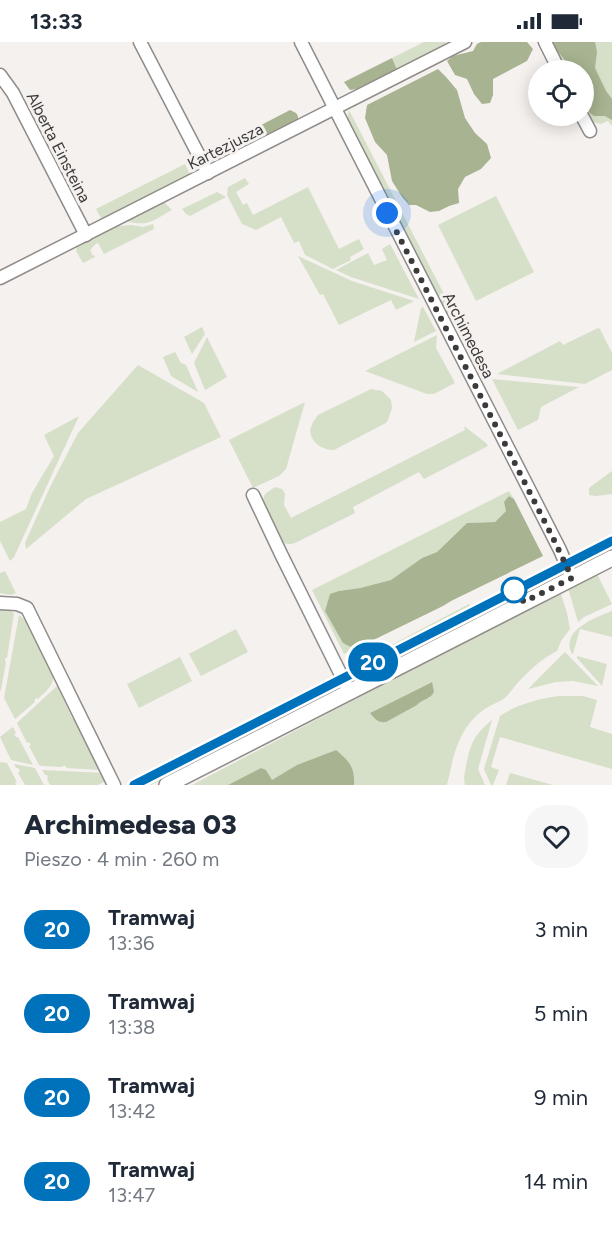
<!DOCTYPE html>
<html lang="pl">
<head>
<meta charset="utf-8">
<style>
  :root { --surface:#fff; --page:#f6f6f7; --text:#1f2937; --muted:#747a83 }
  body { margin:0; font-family:Figtree,sans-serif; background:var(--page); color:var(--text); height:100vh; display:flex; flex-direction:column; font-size:22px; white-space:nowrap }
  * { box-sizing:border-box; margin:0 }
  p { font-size:20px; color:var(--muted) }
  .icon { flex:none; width:33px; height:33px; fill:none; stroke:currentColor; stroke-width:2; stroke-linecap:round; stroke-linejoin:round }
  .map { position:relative; height:743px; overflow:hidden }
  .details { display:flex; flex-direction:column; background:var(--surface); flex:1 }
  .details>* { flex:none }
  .badge { padding:0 12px; border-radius:20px; font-size:21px; line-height:39px }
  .fabs { position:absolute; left:528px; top:18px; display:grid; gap:12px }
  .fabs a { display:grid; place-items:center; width:66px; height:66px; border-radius:50%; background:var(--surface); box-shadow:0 3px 15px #0003; font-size:30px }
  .you { position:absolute; width:30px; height:30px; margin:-15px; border:4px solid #fff; border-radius:50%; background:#1a73e8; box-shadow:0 0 0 9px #1a73e833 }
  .map>.badge { position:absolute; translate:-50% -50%; box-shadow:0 0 0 3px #fff }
  .round { display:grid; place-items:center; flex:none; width:63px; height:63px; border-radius:24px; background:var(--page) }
  .overview { display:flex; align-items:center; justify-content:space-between; height:102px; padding:0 24px }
  h1 { font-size:28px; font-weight:800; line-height:45px }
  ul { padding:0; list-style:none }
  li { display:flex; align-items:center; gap:18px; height:84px; padding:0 24px }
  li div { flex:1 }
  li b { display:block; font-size:22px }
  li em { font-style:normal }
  li .badge { min-width:66px; font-weight:700; text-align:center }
  .status { display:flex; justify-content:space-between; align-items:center; height:42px; padding:0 30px; background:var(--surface); direction:ltr }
  .status svg { height:16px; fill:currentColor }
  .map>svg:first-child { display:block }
  .green { fill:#d6dfc8; fill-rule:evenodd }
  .forest { fill:#a7b391 }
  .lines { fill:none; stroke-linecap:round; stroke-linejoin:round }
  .minor-casing { stroke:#8f8b89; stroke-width:15 }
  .tertiary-casing { stroke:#8f8b89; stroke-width:18 }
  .minor { stroke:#fff; stroke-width:12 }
  .tertiary { stroke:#fff; stroke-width:15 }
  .tram { stroke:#626060; stroke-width:1.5 }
  .line-casing { stroke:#fff; stroke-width:14 }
  .line { stroke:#0072bc; stroke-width:9 }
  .walk { stroke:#3c3a3a; stroke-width:6; stroke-dasharray:0 10.8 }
  .stop-dot { fill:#fff; stroke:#0072bc; stroke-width:3 }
  .labels { text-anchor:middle; stroke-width:6; stroke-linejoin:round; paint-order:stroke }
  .street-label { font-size:16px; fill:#3c3a3a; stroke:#f5f1ef }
</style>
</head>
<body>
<div class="status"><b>13:33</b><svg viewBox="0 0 49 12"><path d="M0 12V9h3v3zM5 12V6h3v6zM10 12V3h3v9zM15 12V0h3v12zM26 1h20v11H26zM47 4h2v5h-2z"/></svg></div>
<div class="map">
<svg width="612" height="743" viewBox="0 0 612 743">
  <rect width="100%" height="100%" fill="#f5f1ef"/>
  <g class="green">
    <path d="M 424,0 L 446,0 L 443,4 L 397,28 L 392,16 Z"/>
    <path d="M 547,0 L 612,0 L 612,84 L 608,79 L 601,82 L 589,79 L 584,68 L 584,28 L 562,28 Z"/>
    <path d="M 349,68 L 460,283 L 449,276 L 347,78 Z"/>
    <path d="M 185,122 L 190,133 L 102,178 L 96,167 Z"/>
    <path d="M 245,136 L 249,142 L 236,150 L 243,163 L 247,161 L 253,173 L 308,145 L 339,207 L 359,197 L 364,207 L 350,215 L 351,218 L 333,227 L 305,213 L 299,199 L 294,201 L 281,175 L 256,188 L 242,182 L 227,153 L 228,145 Z"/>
    <path d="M 217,150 L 226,155 L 190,174 L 185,171 L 182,167 Z"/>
    <path d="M 496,154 L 534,230 L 476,259 L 438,183 Z"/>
    <path d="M 161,161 L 165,161 L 172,168 C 152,179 148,185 125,179 Z"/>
    <path d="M 153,182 L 154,187 L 104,212 L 98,201 C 93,203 93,206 90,208 L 93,214 L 95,213 L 95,215 L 83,221 L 76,209 L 77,205 L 118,184 L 132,183 L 143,185 Z"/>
    <path d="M 390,202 L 419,257 L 351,235 L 336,228 L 368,211 L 374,223 L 387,218 L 382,207 Z"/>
    <path d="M 298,214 L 352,239 L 414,259 L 396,268 L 391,258 L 339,283 L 323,252 L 320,253 Z"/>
    <path d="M 423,265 L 436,289 L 414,300 L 421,266 Z"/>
    <path d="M 202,285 L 205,292 L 192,312 L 184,295 Z"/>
    <path d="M 598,286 L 600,287 L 612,311 L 612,328 L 585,342 L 497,332 L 560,299 L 563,303 Z"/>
    <path d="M 437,293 L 436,306 L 455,341 L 434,352 L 427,352 L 365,329 Z"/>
    <path d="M 207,295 L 227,335 L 205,348 L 194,321 Z"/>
    <path d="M 175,310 L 181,321 L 186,323 L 198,350 L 171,334 L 163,315 Z"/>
    <path d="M 138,323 L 204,361 L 221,395 L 86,457 L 26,507 L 25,501 L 51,443 L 78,391 Z"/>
    <path d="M 492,337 L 579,345 L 541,365 L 538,378 L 518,388 Z"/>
    <path d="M 371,347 L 382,349 L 391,358 L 392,366 L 388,378 L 386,381 L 334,408 C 321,408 311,400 310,388 L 313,380 L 318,373 Z"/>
    <path d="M 305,360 L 286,427 L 279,434 L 253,446 L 229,398 Z"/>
    <path d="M 79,374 L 14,515 L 10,519 L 0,499 L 0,480 L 26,467 L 32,451 L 54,414 L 44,393 Z"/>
    <path d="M 464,384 L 486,401 L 488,404 L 424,437 L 419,430 L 353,465 L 355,471 L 295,501 C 288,503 285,502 279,498 L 262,460 L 265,452 L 275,445 L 282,447 L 285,452 L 284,463 L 291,476 L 465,388 Z"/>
    <path d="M 612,429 L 612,452 L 596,454 L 589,453 L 589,446 Z"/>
    <path d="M 509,449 L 514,457 L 509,454 L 506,469 L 495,480 L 467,481 L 437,510 L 422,516 L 391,538 L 360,546 L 339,549 L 343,601 L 354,607 L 344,612 L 312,548 Z"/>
    <path d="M 5,529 L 16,551 L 11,553 L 0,551 L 0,531 Z"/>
    <path d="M 597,532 L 612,562 L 584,575 L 578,580 L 568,546 Z"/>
    <path d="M 559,550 L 561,552 L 567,571 L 570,587 L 561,599 L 557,609 C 540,618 527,630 515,644 C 512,648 509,652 506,655 C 499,661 489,663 482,669 C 458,687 453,716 447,743 L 354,743 L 354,736 L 336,708 L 298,723 L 276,737 L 272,739 L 266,728 L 261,726 L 228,743 L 192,743 ZM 431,640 L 434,650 L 429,656 L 370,671 Z"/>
    <path d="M 505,557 L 507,561 L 360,637 L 350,634 Z"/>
    <path d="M 469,562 L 472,567 L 347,631 L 344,628 Z"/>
    <path d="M 0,568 L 9,568 L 14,571 L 7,616 L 5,616 L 5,619 L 6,620 L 1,648 L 0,649 Z"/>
    <path d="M 612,569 L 612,595 L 580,587 L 573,612 L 572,612 C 560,588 595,576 612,569 Z"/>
    <path d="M 19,573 L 26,579 L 53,632 C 55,643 45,650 38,657 L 36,656 L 34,659 L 35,660 L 15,677 L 4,656 Z"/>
    <path d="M 236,587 L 248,610 L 201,634 L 189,612 Z"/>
    <path d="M 565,610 L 598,644 L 573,639 L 556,640 L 528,647 Z"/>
    <path d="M 577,614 L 607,622 L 602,644 L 577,616 Z"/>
    <path d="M 180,615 L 192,639 L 139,666 L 127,642 Z"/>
    <path d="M 336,632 L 337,636 L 135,740 L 134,737 Z"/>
    <path d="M 337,641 L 333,650 L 325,655 L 151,743 L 139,743 Z"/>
    <path d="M 57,644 L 72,676 L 80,681 L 101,728 L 66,726 L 66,724 L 62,724 L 62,725 L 42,724 L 39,723 L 29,704 L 31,703 L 29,700 L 27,701 L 17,681 Z"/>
    <path d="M 559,654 L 583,654 L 597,658 L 590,685 L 612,692 L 612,727 L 500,695 L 491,725 L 499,728 L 493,743 L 491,743 L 484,727 L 500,674 C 515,663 541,656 559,654 Z"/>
    <path d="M 492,678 L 478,727 L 485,743 L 465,743 C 463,736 465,731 466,724 C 471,701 473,694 492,678 Z"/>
    <path d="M 13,685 L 16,691 L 14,692 L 16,695 L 18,695 L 33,723 L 11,718 L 0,695 Z"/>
    <path d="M 0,720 L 7,721 L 17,740 L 15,741 L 16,743 L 0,743 Z"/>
    <path d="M 14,722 L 35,726 L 44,743 L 25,743 L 18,731 L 20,729 L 18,726 L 16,726 Z"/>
    <path d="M 42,728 L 104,731 L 108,738 L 98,743 L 50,743 L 47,737 L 48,736 L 47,733 L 45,733 Z"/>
    <path d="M 510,731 L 553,743 L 506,743 Z"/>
  </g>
  <g class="forest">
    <path d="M 481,0 L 527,0 L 533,7 L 527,19 L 493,37 L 493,53 L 490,61 L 482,62 L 474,52 L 467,37 L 455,33 L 447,19 L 453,14 L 473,9 L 477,2 Z"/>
    <path d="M 550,0 L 595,0 L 597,10 L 595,26 L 606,49 L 612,57 L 612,78 L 605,74 L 594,74 L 585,67 L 584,28 L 567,28 L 564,17 Z"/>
    <path d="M 392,16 L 397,28 L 356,47 L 350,48 L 344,40 Z"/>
    <path d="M 438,27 L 446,35 L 457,48 L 465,76 L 475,91 L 487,102 L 491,116 L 481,127 L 465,135 L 458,147 L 459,161 L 449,164 L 439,169 L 430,170 L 416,163 L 409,163 L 402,155 L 392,139 L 387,113 L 375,100 L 365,76 L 367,63 Z"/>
    <path d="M 290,68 L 296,71 L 298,74 L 298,78 L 224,116 L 219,105 Z"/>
    <path d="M 509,454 L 514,457 L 543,514 L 451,559 L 443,564 L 359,605 L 354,607 L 343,601 L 325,569 L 330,552 L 339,549 L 360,546 L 391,538 L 422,516 L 437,510 L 467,481 L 495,480 L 506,469 L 504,460 Z"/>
    <path d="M 432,640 L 434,650 C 430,658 423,656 417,663 L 386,680 C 378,681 375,677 370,671 Z"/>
    <path d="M 336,708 C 349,719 355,725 354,743 L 228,743 L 261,726 L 266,728 L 272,738 L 297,723 Z"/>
  </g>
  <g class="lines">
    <g class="minor-casing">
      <g id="minor">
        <path d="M 140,0 L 208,131"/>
        <path d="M 301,0 L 560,508 L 572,536"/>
        <path d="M 545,0 L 559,28"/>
        <path d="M 0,33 L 13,51 L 86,193"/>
        <path d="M 582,74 L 590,89"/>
        <path d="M 0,236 L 465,0"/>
        <path d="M 253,453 L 281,512 L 349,649"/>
        <path d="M 0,561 L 17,562 L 27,566 L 114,743"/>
      </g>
    </g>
    <g class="tertiary-casing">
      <path id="tertiary" d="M 167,743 L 612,516"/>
    </g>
    <use href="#minor" class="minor"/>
    <use href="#tertiary" class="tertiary"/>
    <path class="tram" d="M 134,743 L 612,499"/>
  </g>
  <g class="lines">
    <g class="line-casing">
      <path id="line" d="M 134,743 L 612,499"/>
    </g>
    <use href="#line" class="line"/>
    <path class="walk" d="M 387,171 L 553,496 L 572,536 L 524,560 L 514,548"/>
  </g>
  <circle class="stop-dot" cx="514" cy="548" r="12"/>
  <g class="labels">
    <g class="street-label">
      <text transform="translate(225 104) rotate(-27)" y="6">Kartezjusza</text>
      <text transform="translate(59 105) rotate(63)" y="6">Alberta Einsteina</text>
      <text transform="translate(469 293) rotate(63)" y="6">Archimedesa</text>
    </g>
  </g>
</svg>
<div class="fabs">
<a><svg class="icon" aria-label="locate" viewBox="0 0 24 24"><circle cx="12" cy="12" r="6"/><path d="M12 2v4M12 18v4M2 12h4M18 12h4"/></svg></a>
</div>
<div class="you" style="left:387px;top:171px"></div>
<b class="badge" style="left:373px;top:620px;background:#0072bc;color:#fff">20</b>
</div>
<section class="details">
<div class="overview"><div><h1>Archimedesa 03</h1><p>Pieszo · 4 min · 260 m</p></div><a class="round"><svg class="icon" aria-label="heart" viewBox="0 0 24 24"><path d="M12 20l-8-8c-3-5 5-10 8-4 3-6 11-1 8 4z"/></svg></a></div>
<ul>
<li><span class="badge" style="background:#0072bc;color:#fff">20</span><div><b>Tramwaj</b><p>13:36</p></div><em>3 min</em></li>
<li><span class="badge" style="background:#0072bc;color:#fff">20</span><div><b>Tramwaj</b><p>13:38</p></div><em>5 min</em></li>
<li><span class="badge" style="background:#0072bc;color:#fff">20</span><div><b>Tramwaj</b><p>13:42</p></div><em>9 min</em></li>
<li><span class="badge" style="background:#0072bc;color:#fff">20</span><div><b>Tramwaj</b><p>13:47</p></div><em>14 min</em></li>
</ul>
</section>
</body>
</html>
